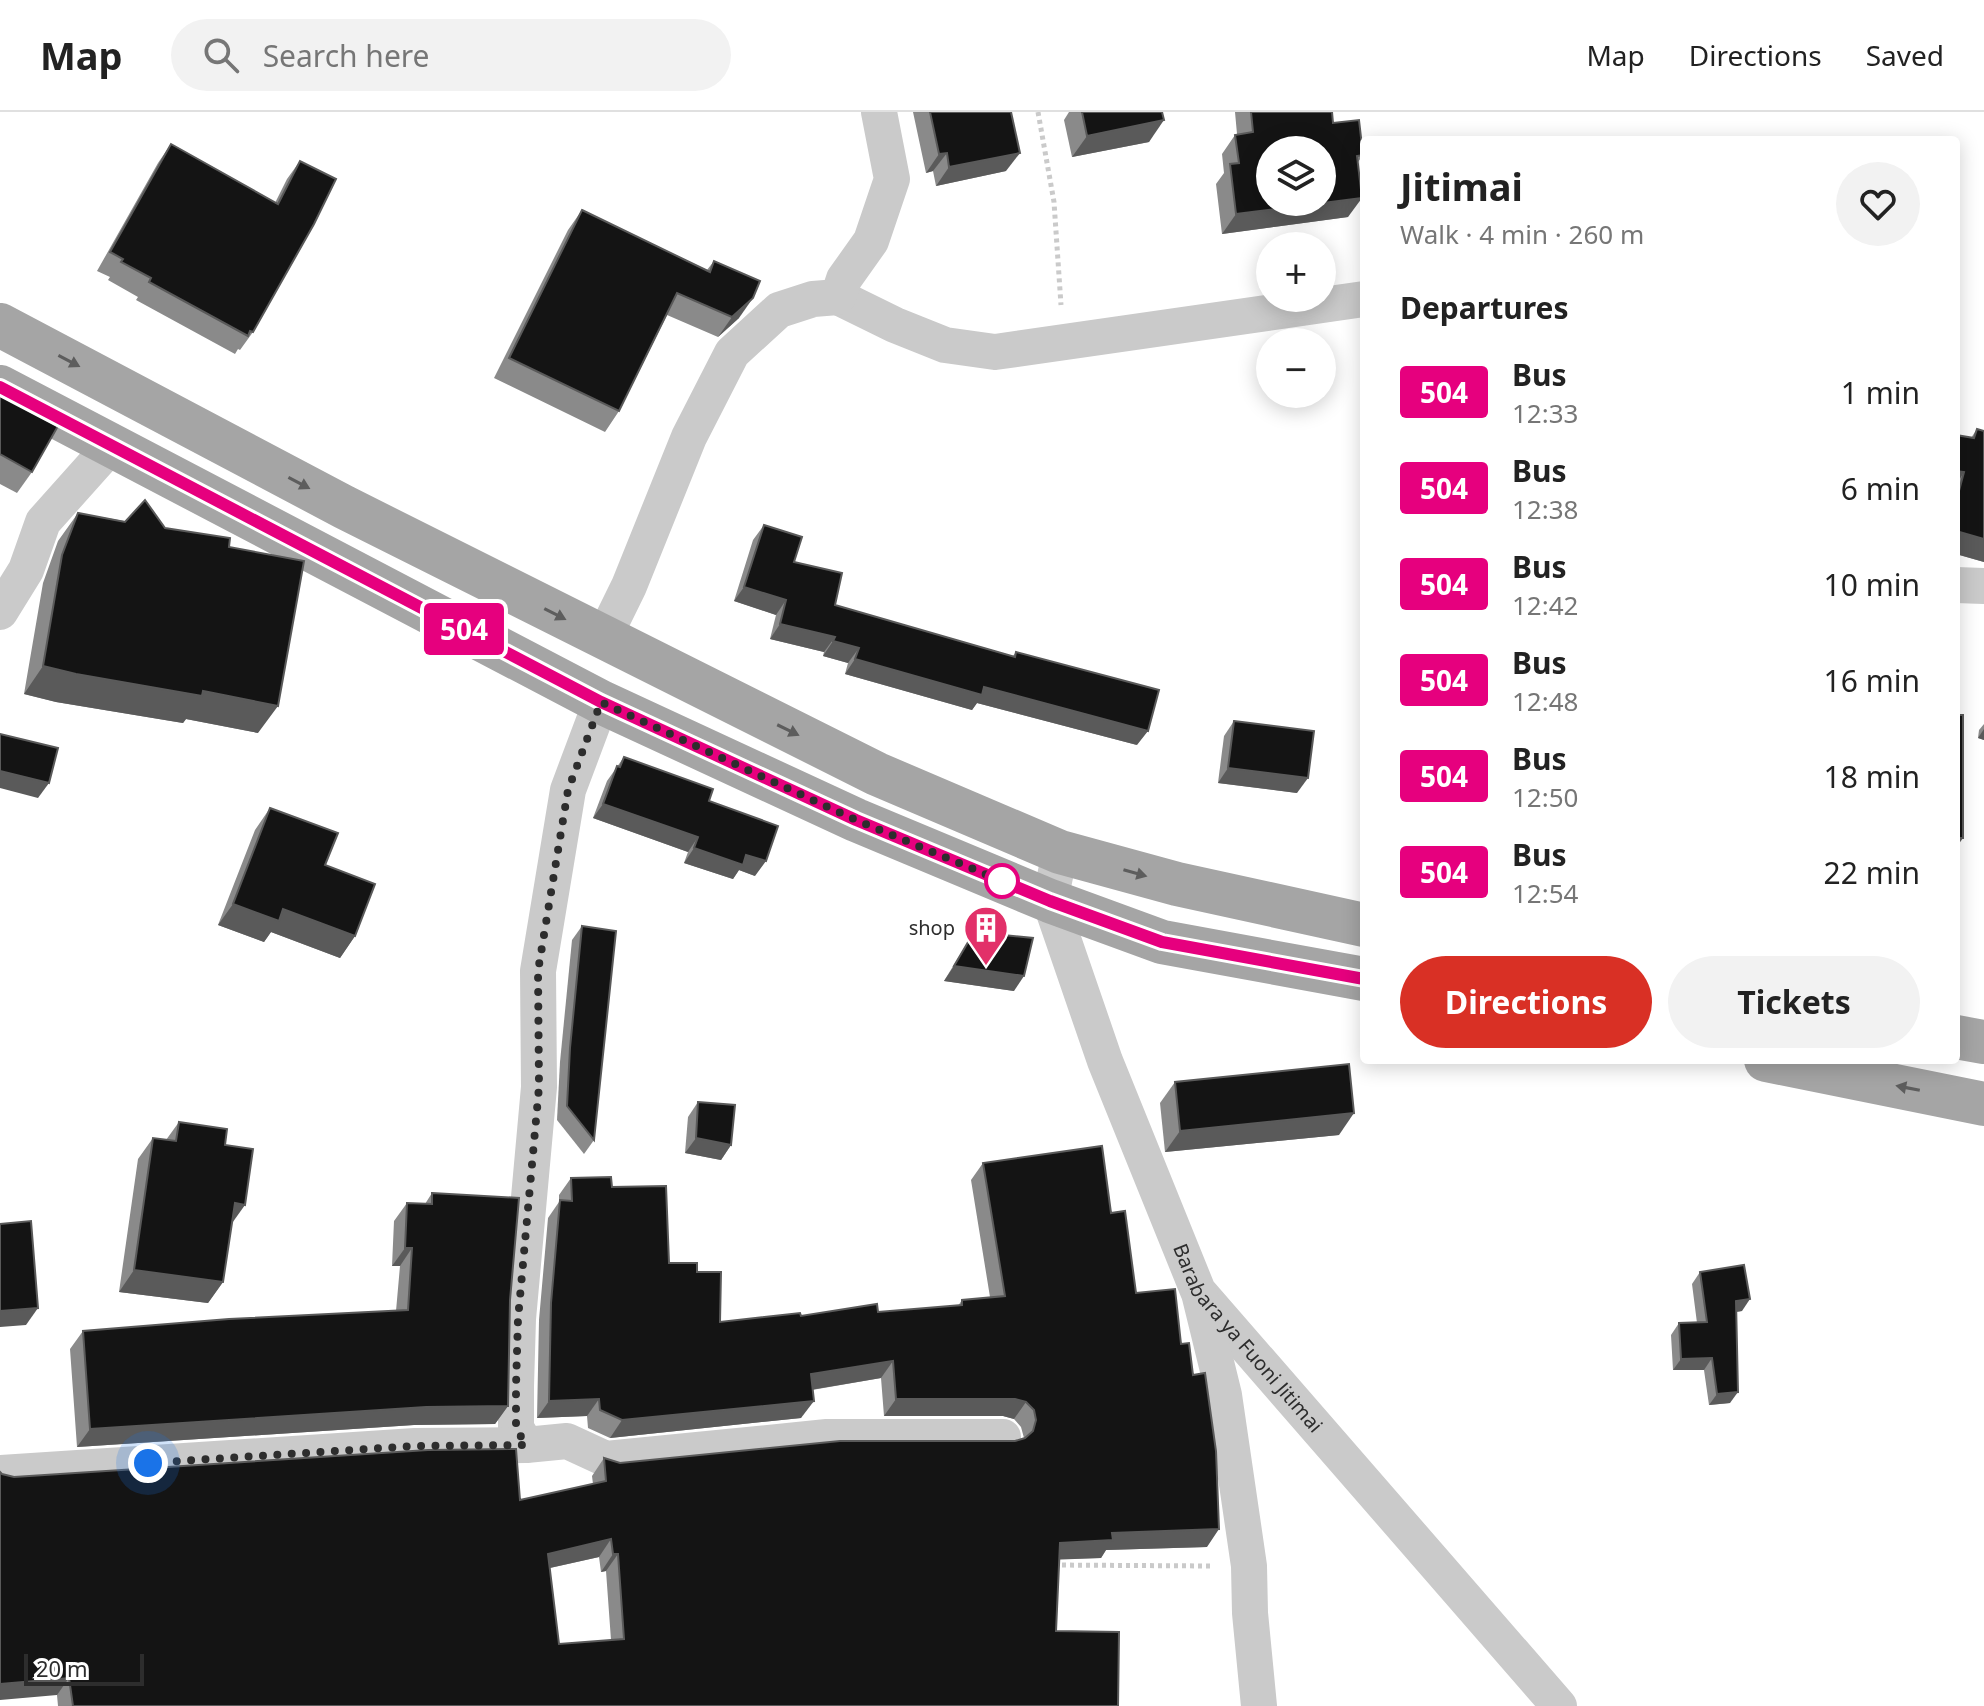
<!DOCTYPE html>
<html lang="en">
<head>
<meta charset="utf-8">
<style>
  :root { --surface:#fff; --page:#f2f2f2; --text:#222; --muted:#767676; --line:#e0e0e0; --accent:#d93025 }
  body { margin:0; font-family:"Noto Sans",sans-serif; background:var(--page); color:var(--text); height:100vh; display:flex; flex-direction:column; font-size:30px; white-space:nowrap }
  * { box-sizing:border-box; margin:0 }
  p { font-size:26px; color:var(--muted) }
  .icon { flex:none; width:44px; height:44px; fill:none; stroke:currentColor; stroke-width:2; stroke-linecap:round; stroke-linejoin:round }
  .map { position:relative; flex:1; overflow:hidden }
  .side { position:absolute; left:1360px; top:24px; width:600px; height:928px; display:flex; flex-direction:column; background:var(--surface); border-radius:8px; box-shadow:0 4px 20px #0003 }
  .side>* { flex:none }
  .badge { padding:0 16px; border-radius:6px; font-size:28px; line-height:52px }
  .buttons { position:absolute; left:1256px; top:24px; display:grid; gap:16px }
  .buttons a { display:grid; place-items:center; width:80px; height:80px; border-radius:50%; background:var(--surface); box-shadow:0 4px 20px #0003; font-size:40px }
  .scale { position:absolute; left:24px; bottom:20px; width:120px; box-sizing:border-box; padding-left:8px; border:4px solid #2d2d2d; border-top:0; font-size:22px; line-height:28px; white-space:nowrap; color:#2d2d2d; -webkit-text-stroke:6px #fff; paint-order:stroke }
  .you { position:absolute; width:40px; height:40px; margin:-20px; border:6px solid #fff; border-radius:50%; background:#1a73e8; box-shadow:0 0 0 12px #1a73e833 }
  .map>.badge { position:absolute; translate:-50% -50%; box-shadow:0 0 0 4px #fff }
  h2 { padding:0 40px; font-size:30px; line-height:72px }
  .round { display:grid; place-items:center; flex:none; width:84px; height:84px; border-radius:42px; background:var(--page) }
  .head { display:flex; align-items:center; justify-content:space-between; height:136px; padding:0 40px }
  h1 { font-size:38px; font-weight:700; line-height:60px }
  .action { display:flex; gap:16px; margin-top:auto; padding:16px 40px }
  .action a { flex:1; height:92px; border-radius:48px; background:var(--accent); color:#fff; font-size:32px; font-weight:700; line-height:92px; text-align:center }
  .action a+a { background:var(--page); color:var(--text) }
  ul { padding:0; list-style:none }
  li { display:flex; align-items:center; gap:24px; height:96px; padding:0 40px }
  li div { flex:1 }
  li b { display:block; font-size:30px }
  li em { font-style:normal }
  li .badge { min-width:88px; font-weight:700; text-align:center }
  header { display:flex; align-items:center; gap:48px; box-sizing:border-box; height:112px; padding:0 40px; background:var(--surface); border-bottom:2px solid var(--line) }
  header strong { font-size:38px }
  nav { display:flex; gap:44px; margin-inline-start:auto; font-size:28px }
  .search { width:560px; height:72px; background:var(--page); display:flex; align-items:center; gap:20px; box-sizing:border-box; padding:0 28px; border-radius:44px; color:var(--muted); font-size:30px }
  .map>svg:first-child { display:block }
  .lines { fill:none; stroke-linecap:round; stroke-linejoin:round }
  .path { stroke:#cacaca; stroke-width:5; stroke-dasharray:4 4; stroke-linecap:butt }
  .street { stroke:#cacaca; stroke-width:36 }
  .primary { stroke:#a5a5a5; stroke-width:44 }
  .wall { fill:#8a8a8a; fill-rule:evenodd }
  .shaded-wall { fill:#5a5a5a }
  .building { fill:#141414; stroke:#5a5a5a; stroke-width:2; fill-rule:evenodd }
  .oneway { fill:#5d5d5d }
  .line-casing { stroke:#fff; stroke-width:18 }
  .line { stroke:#e6007e; stroke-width:12 }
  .walk { stroke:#2d2d2d; stroke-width:8; stroke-dasharray:0 14.4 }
  .stop-dot { fill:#fff; stroke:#e6007e; stroke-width:4 }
  .labels { text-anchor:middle; stroke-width:8; stroke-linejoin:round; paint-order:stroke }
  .poi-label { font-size:20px; fill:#2d2d2d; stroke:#fff; text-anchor:end }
  .street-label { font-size:20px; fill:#2d2d2d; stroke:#fff }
</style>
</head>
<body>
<header>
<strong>Map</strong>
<div class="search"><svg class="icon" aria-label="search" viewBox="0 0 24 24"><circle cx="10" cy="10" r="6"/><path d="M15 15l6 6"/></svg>Search here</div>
<nav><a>Map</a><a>Directions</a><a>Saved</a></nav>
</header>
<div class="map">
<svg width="1984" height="1594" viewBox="0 0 1984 1594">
  <rect width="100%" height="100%" fill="#fff"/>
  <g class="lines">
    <g class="path">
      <path d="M 1038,0 L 1054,90 L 1061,193"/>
      <path d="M 1054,1453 L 1212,1454"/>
    </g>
    <g class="street">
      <path d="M 838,185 L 895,213 L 945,233 L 995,240 L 1364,187"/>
      <path d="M 1956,473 L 1984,474"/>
      <path d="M 0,500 L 26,458 L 43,410 L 110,335"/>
      <path d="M 603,527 L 629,474 L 689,325 L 732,241 L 779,198 L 813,187 L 838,185 L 844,167 L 871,129 L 892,67 L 879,0"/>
      <path id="s1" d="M 1060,740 L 1050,789 L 1105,949 L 1198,1179 L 1559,1594"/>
      <path d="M 1200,1185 L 1224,1283 L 1249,1454 L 1250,1501 L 1259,1594"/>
      <path d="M 526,1333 L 516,1316 L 516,1274 L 518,1207 L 539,975 L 538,859 L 568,678 L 601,590"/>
      <path d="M 0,1361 L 415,1334 L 526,1333 L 567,1329 L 606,1347 L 827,1325 L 1003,1325"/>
    </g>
    <g class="primary">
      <path d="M 0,213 L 344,395 L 877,662 L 1060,740 L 1177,772 L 1364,813"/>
      <path d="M 0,275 L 601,590 L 856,708 L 1050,789 L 1162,830 L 1364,867"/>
      <path d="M 1956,925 L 1984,930"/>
      <path d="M 1766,948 L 1984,992"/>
    </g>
  </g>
  <g class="wall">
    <path d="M 913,0 L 1011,0 L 1006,59 L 936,74 L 933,59 L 926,61 Z"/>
    <path d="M 1069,0 L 1162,0 L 1149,30 L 1072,45 L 1064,8 Z"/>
    <path d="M 1235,0 L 1332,0 L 1333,11 L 1363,43 L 1358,50 L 1348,105 L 1222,122 L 1216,72 L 1224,61 L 1222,42 L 1235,23 L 1237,22 Z"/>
    <path d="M 171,32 L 275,91 L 287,67 L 300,49 L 253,220 L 240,238 L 238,237 L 235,242 L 136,188 L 138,185 L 108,168 L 110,165 L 97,159 L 158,51 Z"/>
    <path d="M 582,98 L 707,158 L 714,149 L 739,206 L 718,225 L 667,203 L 619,299 L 605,320 L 494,266 L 568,118 Z"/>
    <path d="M 0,283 L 32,360 L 17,381 L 0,372 Z"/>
    <path d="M 1977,317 L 1984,450 L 1956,442 L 1956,323 L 1971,326 Z"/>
    <path d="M 78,401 L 165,416 L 229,435 L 258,621 L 186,607 L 183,611 L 56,590 L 24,582 L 43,471 L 58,429 Z"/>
    <path d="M 764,413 L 794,450 L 835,493 L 1013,544 L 1016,540 L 1137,633 L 977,591 L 972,598 L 845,562 L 848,551 L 823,544 L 824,540 L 770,527 L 776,503 L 734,489 L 753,428 Z"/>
    <path d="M 1234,609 L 1297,681 L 1218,671 L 1224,624 Z"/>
    <path d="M 1984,612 L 1984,628 L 1978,626 L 1979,618 Z"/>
    <path d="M 624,645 L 709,689 L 755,764 L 739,758 L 733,767 L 684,751 L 688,740 L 593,706 L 607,669 Z"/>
    <path d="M 270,696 L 355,824 L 340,846 L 271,820 L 264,830 L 218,813 L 255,718 Z"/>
    <path d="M 582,814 L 594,1028 L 584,1042 L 557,1008 L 560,950 L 572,828 Z"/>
    <path d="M 974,820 L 1014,879 L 944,869 Z"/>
    <path d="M 1175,970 L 1339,1023 L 1165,1040 L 1160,991 Z"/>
    <path d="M 698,990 L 731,1033 L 721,1048 L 685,1041 L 688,1005 Z"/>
    <path d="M 179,1010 L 225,1033 L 223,1170 L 208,1191 L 119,1180 L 138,1047 L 153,1026 L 166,1028 Z"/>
    <path d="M 983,1051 L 1111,1101 L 1136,1181 L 1181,1232 L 1207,1435 L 1106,1438 L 1101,1446 L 1059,1447 L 1056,1519 L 1118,1594 L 58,1594 L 57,1583 L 2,1362 L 14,1365 L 520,1388 L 593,1372 L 592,1364 L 604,1346 L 620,1351 L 1015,1329 L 1024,1326 L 1021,1315 L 1014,1307 L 1003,1304 L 884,1304 L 881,1266 L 812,1278 L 801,1306 L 610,1326 L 588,1316 L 587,1304 L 537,1306 L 539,1208 L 548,1106 L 559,1090 L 559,1083 L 571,1066 L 612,1075 L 669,1151 L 697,1160 L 720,1210 L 878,1200 L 958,1194 L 962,1188 L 990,1185 L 971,1068 ZM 599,1445 L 601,1460 L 606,1459 L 611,1528 L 559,1532 L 550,1456 Z"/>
    <path d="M 432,1081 L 510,1188 L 508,1294 L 495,1312 L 414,1313 L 77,1335 L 70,1237 L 83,1219 L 396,1199 L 400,1154 L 392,1154 L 394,1109 L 407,1091 L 425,1092 Z"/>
    <path d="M 1700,1160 L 1742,1199 L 1736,1200 L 1730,1291 L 1709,1293 L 1704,1258 L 1673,1258 L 1671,1223 L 1679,1211 L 1697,1211 L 1692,1172 Z"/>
  </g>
  <g class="shaded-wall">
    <path d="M 1164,8 L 1149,30 L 1072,45 L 1087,24 Z"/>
    <path d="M 947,41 L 933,59 L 926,61 L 939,42 Z"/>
    <path d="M 1020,41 L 1006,59 L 936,74 L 949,55 Z"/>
    <path d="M 1362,86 L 1348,105 L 1222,122 L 1236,102 Z"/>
    <path d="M 753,186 L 739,206 L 718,225 L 732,205 Z"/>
    <path d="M 1956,359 L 1964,360 L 1956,373 Z"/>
    <path d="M 1956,419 L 1984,427 L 1984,450 L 1956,442 Z"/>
    <path d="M 744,475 L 786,488 L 776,503 L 734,489 Z"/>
    <path d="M 780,512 L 835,525 L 824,540 L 770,527 Z"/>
    <path d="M 833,529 L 859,536 L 848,551 L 823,544 Z"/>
    <path d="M 855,547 L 984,575 L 1148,619 L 1137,633 L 977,591 L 972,598 L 845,562 Z"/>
    <path d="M 43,554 L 203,579 L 278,594 L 258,621 L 186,607 L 183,611 L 56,590 L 24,582 Z"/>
    <path d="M 1984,617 L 1984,628 L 1978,626 Z"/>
    <path d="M 1228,656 L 1308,666 L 1297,681 L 1218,671 Z"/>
    <path d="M 0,659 L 49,671 L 38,686 L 0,676 Z"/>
    <path d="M 603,692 L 698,725 L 688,740 L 593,706 Z"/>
    <path d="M 1956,726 L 1963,726 L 1956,736 Z"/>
    <path d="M 694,736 L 746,743 L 766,749 L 755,764 L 739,758 L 733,767 L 684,751 Z"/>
    <path d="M 233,792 L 283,797 L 355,824 L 340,846 L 271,820 L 264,830 L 218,813 Z"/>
    <path d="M 954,854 L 1024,864 L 1014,879 L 944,869 Z"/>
    <path d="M 1354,1001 L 1339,1023 L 1165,1040 L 1180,1019 Z"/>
    <path d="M 696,1026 L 731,1033 L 721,1048 L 685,1041 Z"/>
    <path d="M 235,1091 L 245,1093 L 230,1114 Z"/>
    <path d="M 405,1136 L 412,1136 L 400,1154 L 392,1154 Z"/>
    <path d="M 134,1158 L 223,1170 L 208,1191 L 119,1180 Z"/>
    <path d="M 1750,1187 L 1742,1199 L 1728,1201 L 1736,1189 Z"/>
    <path d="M 38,1196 L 26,1213 L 0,1215 L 0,1199 Z"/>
    <path d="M 1712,1246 L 1704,1258 L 1673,1258 L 1681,1247 Z"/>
    <path d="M 893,1249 L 881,1266 L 798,1280 L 811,1262 Z"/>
    <path d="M 1738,1280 L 1730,1291 L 1709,1293 L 1717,1282 Z"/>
    <path d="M 599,1287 L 587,1304 L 537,1306 L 549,1289 Z"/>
    <path d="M 896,1287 L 1015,1287 L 1026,1290 L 1014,1307 L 1003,1304 L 884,1304 Z"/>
    <path d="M 814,1289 L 801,1306 L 610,1326 L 622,1308 Z"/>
    <path d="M 508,1294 L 495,1312 L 414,1313 L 77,1335 L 90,1317 L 426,1295 Z"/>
    <path d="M 1219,1417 L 1207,1435 L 1106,1438 L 1101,1446 L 1048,1448 L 1060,1431 L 1112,1421 Z"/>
    <path d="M 611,1427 L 599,1445 L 536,1459 L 548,1442 Z"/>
    <path d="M 613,1442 L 618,1442 L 606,1459 L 601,1460 Z"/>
    <path d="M 69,1566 L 57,1583 L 0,1588 L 0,1572 Z"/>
  </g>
  <g class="building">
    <path d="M 930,0 L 1011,0 L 1020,41 L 949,55 L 947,41 L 939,42 Z"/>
    <path d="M 1082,0 L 1162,0 L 1164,8 L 1087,24 Z"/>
    <path d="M 1251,0 L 1332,0 L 1333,11 L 1359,8 L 1363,43 L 1357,44 L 1362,86 L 1236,102 L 1230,52 L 1239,51 L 1235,23 L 1253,20 ZM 1270,38 L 1322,38 L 1322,90 L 1270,90 Z"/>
    <path d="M 171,32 L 278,92 L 300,49 L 336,67 L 314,112 L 253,220 L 250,219 L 248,224 L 149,170 L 151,166 L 121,150 L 123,147 L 110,140 Z"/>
    <path d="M 582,98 L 710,160 L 714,149 L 760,169 L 753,186 L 732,205 L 677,181 L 619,299 L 509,246 Z"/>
    <path d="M 0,283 L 58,314 L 32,360 L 0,342 Z"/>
    <path d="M 1977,317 L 1984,319 L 1984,427 L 1956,419 L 1956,390 L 1964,360 L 1956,359 L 1956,323 L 1974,326 Z"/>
    <path d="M 145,388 L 165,416 L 230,426 L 229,435 L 304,449 L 278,594 L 203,579 L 202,584 L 76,562 L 43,554 L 62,443 L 78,401 L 125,410 Z"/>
    <path d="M 764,413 L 802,425 L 794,450 L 842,461 L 835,493 L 1015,545 L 1016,540 L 1159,578 L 1148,619 L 984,575 L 982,583 L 855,547 L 859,536 L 833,529 L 835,525 L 780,512 L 786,488 L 744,475 Z"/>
    <rect x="1956" y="603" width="7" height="123"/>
    <path d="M 1234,609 L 1314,619 L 1308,666 L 1228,656 Z"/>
    <path d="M 0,622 L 58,636 L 49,671 L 0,659 Z"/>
    <path d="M 624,645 L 713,677 L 709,689 L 778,714 L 766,749 L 746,743 L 743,753 L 694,736 L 698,725 L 603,692 L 617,654 L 620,655 Z"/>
    <path d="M 270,696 L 338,721 L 325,753 L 375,772 L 355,824 L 283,797 L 279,809 L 233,792 Z"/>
    <path d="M 582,814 L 616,819 L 594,1028 L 567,994 L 570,936 Z"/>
    <path d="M 974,820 L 1033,826 L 1024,864 L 954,854 Z"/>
    <path d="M 1349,952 L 1354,1001 L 1180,1019 L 1175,970 Z"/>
    <path d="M 698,990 L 735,993 L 731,1033 L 696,1026 Z"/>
    <path d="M 179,1010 L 227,1017 L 225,1033 L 253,1037 L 245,1093 L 235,1091 L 223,1170 L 134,1158 L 153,1026 L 176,1029 Z"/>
    <path d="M 1102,1034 L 1111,1101 L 1125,1099 L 1136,1181 L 1175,1177 L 1181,1232 L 1189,1231 L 1193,1263 L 1205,1261 L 1216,1339 L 1219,1417 L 1112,1421 L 1113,1428 L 1060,1431 L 1056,1519 L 1119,1520 L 1118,1594 L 73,1594 L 69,1566 L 0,1572 L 0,1360 L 2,1362 L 14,1365 L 428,1338 L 516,1337 L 520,1388 L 606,1369 L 604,1346 L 620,1351 L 840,1329 L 1015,1329 L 1025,1326 L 1033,1319 L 1036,1308 L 1034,1298 L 1026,1290 L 1015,1287 L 896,1287 L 893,1249 L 811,1262 L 814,1289 L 622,1308 L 600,1298 L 599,1287 L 549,1289 L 551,1191 L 560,1088 L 572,1089 L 571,1066 L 611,1065 L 612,1075 L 666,1074 L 669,1151 L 697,1151 L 697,1160 L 721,1160 L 720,1210 L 800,1201 L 801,1204 L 877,1192 L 878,1200 L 962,1193 L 962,1188 L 1005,1184 L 983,1051 ZM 611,1427 L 613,1442 L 618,1442 L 624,1527 L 559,1532 L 548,1442 Z"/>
    <path d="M 432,1081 L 519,1086 L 510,1188 L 508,1294 L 426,1295 L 90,1317 L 83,1219 L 229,1207 L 408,1198 L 412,1136 L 405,1136 L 407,1091 L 432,1092 Z"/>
    <path d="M 31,1109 L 38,1196 L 0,1199 L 0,1112 Z"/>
    <path d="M 1744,1153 L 1750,1187 L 1736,1189 L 1738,1280 L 1717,1282 L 1712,1246 L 1681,1247 L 1679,1211 L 1707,1210 L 1700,1160 Z"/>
  </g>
  <defs><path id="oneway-solid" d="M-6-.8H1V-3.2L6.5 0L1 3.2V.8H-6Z" transform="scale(2)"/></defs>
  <g class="oneway">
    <use href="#oneway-solid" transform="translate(69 249) rotate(28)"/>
    <use href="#oneway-solid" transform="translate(299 371) rotate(28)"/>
    <use href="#oneway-solid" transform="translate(555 502) rotate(27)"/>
    <use href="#oneway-solid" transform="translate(788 618) rotate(26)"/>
    <use href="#oneway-solid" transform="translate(1135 761) rotate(16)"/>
    <use href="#oneway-solid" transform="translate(1908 976) rotate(-169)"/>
  </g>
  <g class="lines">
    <g class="line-casing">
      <path id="line" d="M 0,275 L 601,590 L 856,708 L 1050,789 L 1162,830 L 1364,867"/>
    </g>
    <use href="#line" class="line"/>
    <path class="walk" d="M 148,1351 L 415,1334 L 526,1333 L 516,1316 L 516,1274 L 518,1207 L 539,975 L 538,859 L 568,678 L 601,590 L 856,708 L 1002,769"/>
  </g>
  <defs>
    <g id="building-pin" transform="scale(2.3)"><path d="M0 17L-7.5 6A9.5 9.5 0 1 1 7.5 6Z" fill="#e23069" stroke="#fff"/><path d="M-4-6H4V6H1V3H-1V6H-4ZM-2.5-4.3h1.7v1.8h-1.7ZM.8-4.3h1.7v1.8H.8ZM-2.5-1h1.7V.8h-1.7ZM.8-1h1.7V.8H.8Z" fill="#fff"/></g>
  </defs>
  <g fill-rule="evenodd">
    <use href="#building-pin" x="986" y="816"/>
  </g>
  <circle class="stop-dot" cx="1002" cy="769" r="16"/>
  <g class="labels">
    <g class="poi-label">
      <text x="955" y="823">shop</text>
    </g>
    <g class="street-label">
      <text dy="7" stroke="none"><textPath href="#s1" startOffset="534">Barabara ya Fuoni Jitimai</textPath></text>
    </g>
  </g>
</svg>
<div class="buttons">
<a><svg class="icon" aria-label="layers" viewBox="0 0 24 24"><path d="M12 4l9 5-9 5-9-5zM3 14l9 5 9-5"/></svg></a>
<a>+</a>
<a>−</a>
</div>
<div class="scale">20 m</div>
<div class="you" style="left:148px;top:1351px"></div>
<b class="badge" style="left:464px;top:517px;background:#e6007e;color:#fff">504</b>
<section class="side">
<div class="head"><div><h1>Jitimai</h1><p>Walk · 4 min · 260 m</p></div><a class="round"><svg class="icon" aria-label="heart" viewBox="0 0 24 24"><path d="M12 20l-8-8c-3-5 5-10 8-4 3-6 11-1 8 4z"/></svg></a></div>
<h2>Departures</h2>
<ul>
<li><span class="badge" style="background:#e6007e;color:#fff">504</span><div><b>Bus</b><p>12:33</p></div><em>1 min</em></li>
<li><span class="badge" style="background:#e6007e;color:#fff">504</span><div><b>Bus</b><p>12:38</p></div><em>6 min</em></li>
<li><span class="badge" style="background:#e6007e;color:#fff">504</span><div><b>Bus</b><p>12:42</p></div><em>10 min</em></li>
<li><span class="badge" style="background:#e6007e;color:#fff">504</span><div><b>Bus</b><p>12:48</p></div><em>16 min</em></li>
<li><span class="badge" style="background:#e6007e;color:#fff">504</span><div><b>Bus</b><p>12:50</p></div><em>18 min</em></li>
<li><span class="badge" style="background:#e6007e;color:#fff">504</span><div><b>Bus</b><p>12:54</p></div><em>22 min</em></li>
</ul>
<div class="action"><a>Directions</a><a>Tickets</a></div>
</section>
</div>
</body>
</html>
